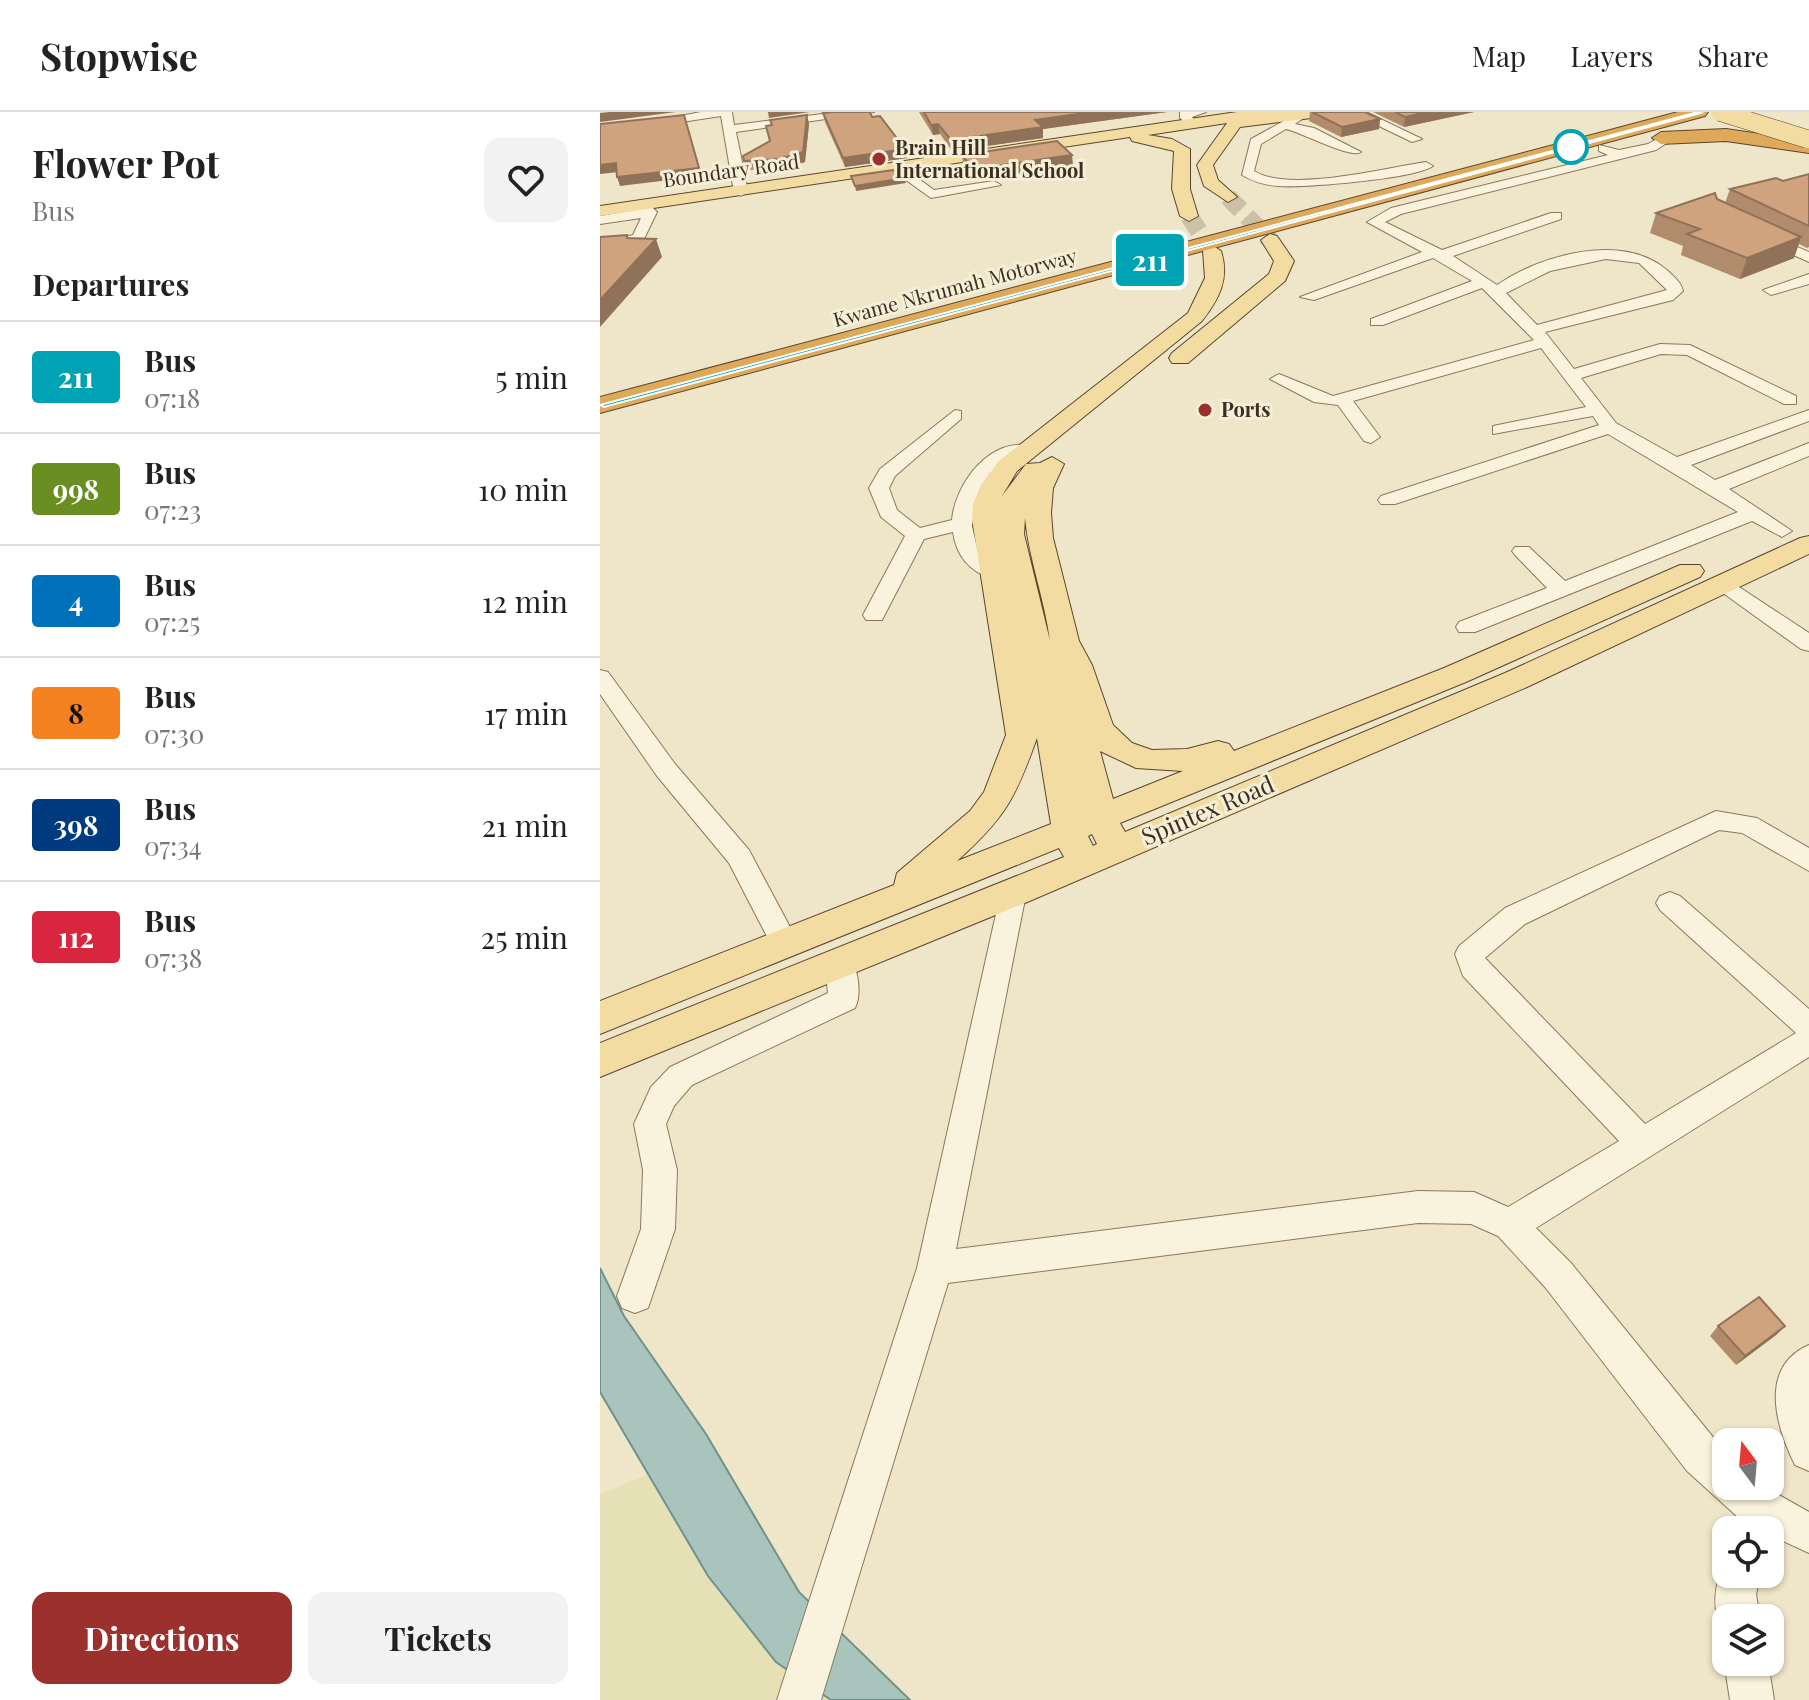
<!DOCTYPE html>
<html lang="en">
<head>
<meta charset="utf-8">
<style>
  :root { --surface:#fff; --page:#f2f2f2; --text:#222; --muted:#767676; --line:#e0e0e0; --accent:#9c302c }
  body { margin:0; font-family:"Playfair Display",serif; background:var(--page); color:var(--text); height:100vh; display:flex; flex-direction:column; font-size:30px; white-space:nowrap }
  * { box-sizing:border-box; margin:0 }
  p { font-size:26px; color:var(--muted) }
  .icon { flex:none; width:44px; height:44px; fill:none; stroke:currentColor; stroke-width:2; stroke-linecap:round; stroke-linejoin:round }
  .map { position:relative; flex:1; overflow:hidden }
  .side { display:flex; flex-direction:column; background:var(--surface); width:600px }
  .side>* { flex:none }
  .badge { padding:0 16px; border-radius:6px; font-size:28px; line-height:52px }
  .needle { width:52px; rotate:344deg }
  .buttons { position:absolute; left:1112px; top:1316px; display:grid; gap:16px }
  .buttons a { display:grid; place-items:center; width:72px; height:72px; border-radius:16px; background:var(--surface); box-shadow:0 2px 6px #0004; font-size:40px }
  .map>.badge { position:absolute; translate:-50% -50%; box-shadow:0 0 0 4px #fff }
  h2 { padding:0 32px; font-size:30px; line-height:72px }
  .round { display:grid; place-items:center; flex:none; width:84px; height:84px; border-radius:16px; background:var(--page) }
  .head { display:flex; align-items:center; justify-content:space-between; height:136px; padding:0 32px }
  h1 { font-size:38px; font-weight:700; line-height:60px }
  .action { display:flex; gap:16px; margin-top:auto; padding:16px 32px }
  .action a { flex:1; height:92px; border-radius:16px; background:var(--accent); color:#fff; font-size:32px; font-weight:700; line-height:92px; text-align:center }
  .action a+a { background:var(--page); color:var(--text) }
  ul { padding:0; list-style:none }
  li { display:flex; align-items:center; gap:24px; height:112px; padding:0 32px; border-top:2px solid var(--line) }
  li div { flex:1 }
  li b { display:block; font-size:30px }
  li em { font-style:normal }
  li .badge { min-width:88px; font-weight:700; text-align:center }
  header { display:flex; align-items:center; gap:48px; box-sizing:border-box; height:112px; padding:0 40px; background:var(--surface); border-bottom:2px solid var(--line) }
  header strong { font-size:38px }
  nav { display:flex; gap:44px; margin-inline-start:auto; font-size:28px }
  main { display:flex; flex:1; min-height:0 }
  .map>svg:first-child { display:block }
  .farmland { fill:#e5e0b5 }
  .water { fill:#a9c3bd; stroke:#6f928b; stroke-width:2 }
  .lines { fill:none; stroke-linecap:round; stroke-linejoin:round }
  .major-tunnel { stroke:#cbc1a6; stroke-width:18; stroke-dasharray:18 9; stroke-linecap:butt }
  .minor-casing { stroke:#8c785d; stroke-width:2 }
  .major-casing { stroke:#5a4630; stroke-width:2 }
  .highway-casing { stroke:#5a4630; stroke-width:2 }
  .minor { fill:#f9f2dc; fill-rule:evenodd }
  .major { fill:#f2dca1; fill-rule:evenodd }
  .highway { fill:#deaa5a; fill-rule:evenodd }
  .major-bridge-casing { stroke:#5a4630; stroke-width:19; stroke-linecap:butt }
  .major-bridge { stroke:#f2dca1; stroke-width:18 }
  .wall { fill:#b18c6c }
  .shaded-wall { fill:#907258 }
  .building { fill:#cea37e; stroke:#907258; stroke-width:2 }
  .line { fill:#00a3b4; stroke:#fff; stroke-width:2 }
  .stop-dot { fill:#fff; stroke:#00a3b4; stroke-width:4 }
  .poi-dot { fill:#9c302c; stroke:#f6efd8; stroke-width:3 }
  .labels { text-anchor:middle; stroke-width:6; stroke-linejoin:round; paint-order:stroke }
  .far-poi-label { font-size:20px; font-weight:bold; fill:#3c2f20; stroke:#f6efd8; text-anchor:start }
  .far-street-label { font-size:20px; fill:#3c2f20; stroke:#f6efd8 }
  .street-label { font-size:24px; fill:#3c2f20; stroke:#f6efd8 }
</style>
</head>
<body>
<header>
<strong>Stopwise</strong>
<nav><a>Map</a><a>Layers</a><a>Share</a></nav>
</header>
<main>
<section class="side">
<div class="head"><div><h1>Flower Pot</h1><p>Bus</p></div><a class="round"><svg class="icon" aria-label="heart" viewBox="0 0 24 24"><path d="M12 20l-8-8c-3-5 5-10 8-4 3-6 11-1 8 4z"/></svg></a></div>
<h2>Departures</h2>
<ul>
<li><span class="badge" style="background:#00a3b4;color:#fff">211</span><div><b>Bus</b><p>07:18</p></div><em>5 min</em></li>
<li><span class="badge" style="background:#6b8e23;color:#fff">998</span><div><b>Bus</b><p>07:23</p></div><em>10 min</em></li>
<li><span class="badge" style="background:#0072bc;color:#fff">4</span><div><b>Bus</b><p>07:25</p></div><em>12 min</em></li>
<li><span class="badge" style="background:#f58220;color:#111">8</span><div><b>Bus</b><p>07:30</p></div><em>17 min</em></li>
<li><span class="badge" style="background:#003b80;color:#fff">398</span><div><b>Bus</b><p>07:34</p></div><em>21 min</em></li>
<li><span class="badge" style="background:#d7263d;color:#fff">112</span><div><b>Bus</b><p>07:38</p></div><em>25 min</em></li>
</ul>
<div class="action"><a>Directions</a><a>Tickets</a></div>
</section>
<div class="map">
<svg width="1209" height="1588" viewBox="0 0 1209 1588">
  <rect width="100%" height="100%" fill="#efe5c8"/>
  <path class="farmland" d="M 49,1362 L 108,1464 L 176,1550 L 231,1588 L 0,1588 L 0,1382 Z"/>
  <path class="water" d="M 0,1156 L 24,1204 L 106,1322 L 199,1480 L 310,1588 L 231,1588 L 176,1550 L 108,1464 L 0,1280 Z"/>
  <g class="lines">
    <g class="major-tunnel">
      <path d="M 628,85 L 670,128"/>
      <path d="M 589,104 L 612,139"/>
    </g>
    <g class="minor-casing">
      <g id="minor">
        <path d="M 101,0 L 132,0 L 134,13 L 238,0 L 274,0 L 136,20 L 148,80 L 141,84 L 134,80 L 121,4 L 49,15 L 43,11 Z"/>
        <path d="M 580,0 L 606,0 L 592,5 L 596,11 L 590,15 L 580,6 Z"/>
        <path d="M 700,0 L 708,3 L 695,12 L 714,16 L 761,40 C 751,47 703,21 686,17 L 661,32 L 654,59 C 690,81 784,56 826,50 L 833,54 C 815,67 703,76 678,74 C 664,73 654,70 642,63 L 651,27 Z"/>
        <path d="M 750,0 L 766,0 L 822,27 L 812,30 Z"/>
        <path d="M 1066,22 L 1076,25 L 1056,38 L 801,102 L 785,110 L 842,138 L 951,101 L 961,101 L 961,107 L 853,144 L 897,173 C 942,142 1024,120 1068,159 C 1075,166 1081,170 1083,179 L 1073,188 L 945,220 L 974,257 L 1060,232 L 1090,233 L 1196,284 L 1196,292 L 1184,292 L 1087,243 L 1061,242 L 981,266 L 1016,311 L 1077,345 L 1209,298 L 1209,309 L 1091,353 L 1115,368 L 1209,331 L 1209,344 L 1129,377 L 1192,419 L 1182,425 L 1152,409 L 875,520 L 859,520 L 856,515 L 859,510 L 947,476 L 915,443 L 912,439 L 915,435 L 929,435 L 965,469 L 1138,400 L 1008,322 L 795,392 L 781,392 L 778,388 L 781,384 L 999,313 L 993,304 L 893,322 L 893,314 L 986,295 L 941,236 L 753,289 L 780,325 L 771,331 L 764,329 L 738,293 L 714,290 L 670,267 L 679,262 L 733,284 L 934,228 L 882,176 L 783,213 L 771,213 L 771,207 L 872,169 L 833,146 L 714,188 L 700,185 L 822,140 L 767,110 L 791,96 L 1008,43 L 999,39 L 999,33 L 1019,38 L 1048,32 ZM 1006,147 L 1039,151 L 1067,178 L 937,213 L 906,181 L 950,159 Z"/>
        <path d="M 297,51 L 334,78 L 394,69 L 401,73 L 331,86 L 292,58 L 290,55 Z"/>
        <path d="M 46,89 L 57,100 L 43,129 L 0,139 L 0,131 L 33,123 L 41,106 L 0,112 L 0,104 L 41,97 L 39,93 Z"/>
        <path d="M 1163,120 L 1209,140 L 1209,150 L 1158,127 L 1156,124 Z"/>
        <path d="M 1209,162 L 1209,172 L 1171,183 L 1163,178 Z"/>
        <path d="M 355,298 L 361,299 L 361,307 L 295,364 L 289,376 L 297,398 L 320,416 L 352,408 C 355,372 390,324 432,334 L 432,342 L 390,361 L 375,391 L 372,414 L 377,436 L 404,460 L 393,466 C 370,461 356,443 353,420 L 324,427 L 282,508 L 266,508 L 263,503 L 305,424 L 281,405 L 269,376 L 280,357 Z"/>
        <path d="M 1124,465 L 1209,521 L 1209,539 L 1201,537 L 1116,476 L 1113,471 Z"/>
        <path d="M 0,558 L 8,560 L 75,652 L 149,738 L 199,832 L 195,840 L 185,843 L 175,840 L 129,751 L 57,664 L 0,582 Z"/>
        <path d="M 1116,699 L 1157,706 L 1209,736 L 1209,759 L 1142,721 L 1119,718 L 925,812 L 885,846 L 1045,1012 L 1196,921 L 1060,798 L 1056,791 L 1060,784 L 1070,780 L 1080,784 L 1209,897 L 1209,945 L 936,1116 L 971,1151 L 1126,1341 L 1126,1374 L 1163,1374 L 1209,1400 L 1209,1441 L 1170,1423 L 1170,1418 L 1160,1418 L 1141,1408 L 1087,1359 L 945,1175 L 898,1124 L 871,1112 L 818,1111 L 348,1171 L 221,1588 L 177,1588 L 317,1156 L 402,775 L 412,772 L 422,775 L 426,782 L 356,1137 L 818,1079 L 874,1080 L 908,1095 L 1019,1029 L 863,864 L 855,842 L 859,834 L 905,796 Z"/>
        <path d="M 240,841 L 250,844 C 258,858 262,882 255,896 L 92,973 L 74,994 L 66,1012 L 77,1058 L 75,1117 L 48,1196 L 35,1201 L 22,1196 L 17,1184 L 41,1117 L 43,1058 L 34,1012 L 51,975 L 70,955 L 228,881 L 225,852 L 230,844 Z"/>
        <path d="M 1209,1233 L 1209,1359 L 1195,1353 C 1176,1315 1158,1255 1209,1233 Z"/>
        <path d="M 1125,1447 L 1126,1462 L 1161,1462 L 1156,1482 L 1160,1506 L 1126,1506 L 1126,1522 C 1109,1499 1115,1472 1125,1447 Z"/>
        <path d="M 1126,1546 L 1126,1550 L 1168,1550 L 1174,1588 L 1130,1588 L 1124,1550 Z"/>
      </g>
    </g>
    <g class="major-casing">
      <g id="major">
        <path d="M 637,0 L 727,0 L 719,5 L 640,15 L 613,53 L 618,68 L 637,85 L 628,90 L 604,74 L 597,53 L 627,11 L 548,23 L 572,27 L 590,37 L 590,77 L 598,104 L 589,109 L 580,104 L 572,77 L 574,39 L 532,29 L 530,25 L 0,104 L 0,94 Z"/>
        <path d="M 670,122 L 677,124 L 694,149 L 685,169 L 588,251 L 572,251 L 569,246 L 572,241 L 669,162 L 674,149 L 661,128 Z"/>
        <path d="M 612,133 L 621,139 C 630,167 619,187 602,209 L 417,359 L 402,384 L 426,352 L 440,351 L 452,345 L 464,352 L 453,376 L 451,401 L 453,426 L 479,529 L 492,553 L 513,613 L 532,631 L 552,638 L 587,637 L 618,629 L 629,632 L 634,639 L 844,556 L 1080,453 L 1100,453 L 1104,459 L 1100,465 L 866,570 L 520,711 L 525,720 L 905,561 L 1200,426 L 1209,424 L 1209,442 L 927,575 L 425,791 L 0,965 L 0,931 L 464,745 L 459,736 L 0,922 L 0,889 L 294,773 L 297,761 L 370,699 L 384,680 L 406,623 L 372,407 L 373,392 L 381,373 L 399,349 L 588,201 L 605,166 L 603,139 ZM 425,406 C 429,448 445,488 450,529 L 424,422 ZM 437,626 L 451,712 L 357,749 C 405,706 415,687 437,626 ZM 500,639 L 536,656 L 583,659 L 513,687 ZM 492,722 L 497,732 L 493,734 L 488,724 Z"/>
      </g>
    </g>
    <g class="highway-casing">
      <g id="highway">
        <path d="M 1078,0 L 1108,0 L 1105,4 L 0,301 L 0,285 Z"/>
        <path d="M 1126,17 L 1209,29 L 1209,41 L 1126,29 L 1061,32 L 1052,26 L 1061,20 Z"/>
      </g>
    </g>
    <use href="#minor" class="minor"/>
    <use href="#major" class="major"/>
    <use href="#highway" class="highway"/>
    <g class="major-bridge-casing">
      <path id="major-bridge" d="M 1120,0 L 1207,27"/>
    </g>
    <use href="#major-bridge" class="major-bridge"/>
  </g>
  <g class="wall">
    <path d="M 319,0 L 567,0 L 443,17 L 443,26 L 352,39 L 340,22 L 333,23 Z"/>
    <path d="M 710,0 L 765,0 L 780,7 L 779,17 L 741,25 L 709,9 Z"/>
    <path d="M 773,0 L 874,0 L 804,15 Z"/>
    <path d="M 223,1 L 272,5 L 305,37 L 307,46 L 245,55 L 225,10 Z"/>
    <path d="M 209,12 L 205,50 L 181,57 L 147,58 L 143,44 Z"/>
    <path d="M 362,43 L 473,53 L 374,68 L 363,53 Z"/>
    <path d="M 1209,62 L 1209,135 L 1207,136 L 1199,132 L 1194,146 L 1140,167 L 1081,143 L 1083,134 L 1050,121 L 1056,101 L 1125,91 L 1130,77 L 1183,69 Z"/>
    <path d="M 1118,1214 L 1185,1214 L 1176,1223 L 1136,1253 L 1110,1224 Z"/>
  </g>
  <g class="shaded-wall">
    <path d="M 10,0 L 76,0 L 0,10 L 0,1 Z"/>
    <path d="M 168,0 L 210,0 L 169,6 Z"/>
    <path d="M 492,0 L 567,0 L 443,17 L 443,26 L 352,39 L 351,28 L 435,8 Z"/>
    <path d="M 827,0 L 874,0 L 804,15 L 805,5 Z"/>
    <path d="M 207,3 L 209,12 L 205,50 L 181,57 L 179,47 Z"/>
    <path d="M 780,7 L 779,17 L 741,25 L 742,15 Z"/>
    <path d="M 338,12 L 340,22 L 333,23 L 331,13 Z"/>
    <path d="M 305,37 L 307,46 L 245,55 L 243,46 Z"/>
    <path d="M 472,43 L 473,53 L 374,68 L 373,57 Z"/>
    <path d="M 16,51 L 19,60 L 0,62 L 0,53 Z"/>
    <path d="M 99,56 L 102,64 L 20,74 L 17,65 Z"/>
    <path d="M 305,66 L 306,71 L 256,79 L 255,74 Z"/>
    <path d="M 1201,125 L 1194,146 L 1140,167 L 1147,146 Z"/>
    <path d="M 56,127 L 62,145 L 0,215 L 0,188 Z"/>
    <path d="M 1185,1214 L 1176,1223 L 1136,1253 L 1145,1244 Z"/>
  </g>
  <g class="building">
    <path d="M 233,0 L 270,0 L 272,5 L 280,4 L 305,37 L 243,46 L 223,1 Z"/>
    <path d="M 324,0 L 492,0 L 435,8 L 443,15 L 351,28 L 338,12 L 331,13 Z"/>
    <path d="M 712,0 L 765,0 L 780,7 L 742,15 Z"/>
    <path d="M 795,0 L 827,0 L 805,5 Z"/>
    <path d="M 84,3 L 99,56 L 17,65 L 16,51 L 0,53 L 0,12 Z"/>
    <path d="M 207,3 L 203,40 L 179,47 L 144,49 L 143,44 L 170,29 L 166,14 L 172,13 L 170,8 Z"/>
    <path d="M 457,29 L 472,43 L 373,57 L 362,43 Z"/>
    <path d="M 293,58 L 305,66 L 255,74 L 251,64 Z"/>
    <path d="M 1209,62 L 1209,114 L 1130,77 L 1176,66 L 1183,69 Z"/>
    <path d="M 1115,81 L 1117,87 L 1201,125 L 1147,146 L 1087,122 L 1100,117 L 1056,101 Z"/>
    <path d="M 27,123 L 27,126 L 56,127 L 0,188 L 0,125 Z"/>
    <path d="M 1159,1185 L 1185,1214 L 1145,1244 L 1118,1214 Z"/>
  </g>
  <path class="line" d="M 1098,0 L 1101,1 L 4,295 L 0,293 Z"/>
  <circle class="stop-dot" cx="971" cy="35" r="16"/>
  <g class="poi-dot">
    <circle cx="279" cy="47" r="8"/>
    <circle cx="605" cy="298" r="8"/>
  </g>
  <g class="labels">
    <g class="far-poi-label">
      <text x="295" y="43">Brain Hill<tspan x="295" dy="23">International School</tspan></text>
      <text x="621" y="305">Ports</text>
    </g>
    <g class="far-street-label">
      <text transform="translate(131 59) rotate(-8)" y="7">Boundary Road</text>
      <text transform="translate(355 176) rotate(-15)" y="7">Kwame Nkrumah Motorway</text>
    </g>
    <g class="street-label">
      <text transform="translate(608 699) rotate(-23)" y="8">Spintex Road</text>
    </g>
  </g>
</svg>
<div class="buttons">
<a><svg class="needle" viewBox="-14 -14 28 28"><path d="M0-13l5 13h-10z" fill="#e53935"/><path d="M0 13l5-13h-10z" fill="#767676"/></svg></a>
<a><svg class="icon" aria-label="locate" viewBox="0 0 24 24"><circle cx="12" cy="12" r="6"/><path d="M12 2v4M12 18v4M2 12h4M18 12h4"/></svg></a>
<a><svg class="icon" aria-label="layers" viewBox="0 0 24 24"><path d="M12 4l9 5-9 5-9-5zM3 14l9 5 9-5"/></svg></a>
</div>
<b class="badge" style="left:550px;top:148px;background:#00a3b4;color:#fff">211</b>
</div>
</main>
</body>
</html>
